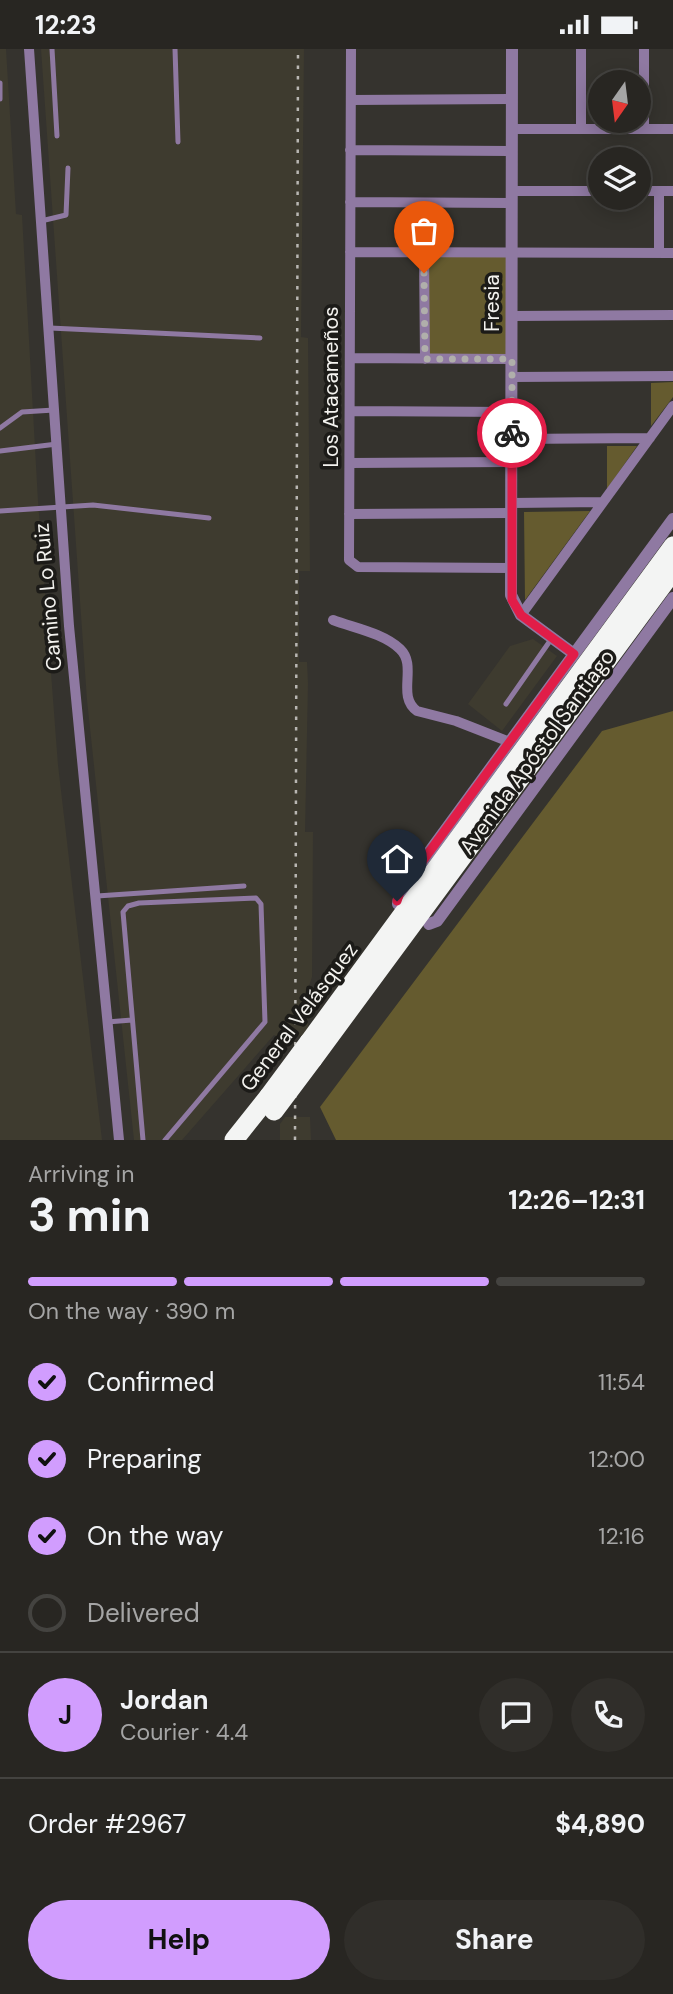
<!DOCTYPE html>
<html lang="en">
<head>
<meta charset="utf-8">
<style>
  body { margin:0; font-family:"DM Sans",sans-serif; background:#302e2a; color:#f1f3f6; height:100vh; display:flex; flex-direction:column; font-size:26px; white-space:nowrap }
  * { box-sizing:border-box; margin:0 }
  p { font-size:23px; color:#a5a5a5 }
  .icon { flex:none; width:38px; height:38px; fill:none; stroke:currentColor; stroke-width:2; stroke-linecap:round; stroke-linejoin:round }
  .map { position:relative; height:1091px; overflow:hidden }
  .panel { display:flex; flex-direction:column; background:#282622; flex:1 }
  .panel>* { flex:none }
  .needle { width:46px; rotate:194deg }
  .buttons { position:absolute; left:588px; top:21px; display:grid; gap:14px }
  .buttons a { display:grid; place-items:center; width:63px; height:63px; border-radius:50%; background:#282622; box-shadow:0 4px 18px #0003,0 0 0 2px #444340; font-size:35px }
  .pin { position:absolute; display:grid; place-items:center; width:60px; height:60px; color:#fff; margin:-72px -30px; border-radius:50% 50% 50% 0; rotate:-45deg; box-shadow:0 0 7px #0007 }
  .pin .icon { rotate:45deg }
  .courier { position:absolute; display:grid; place-items:center; width:70px; height:70px; margin:-35px; border:5px solid #e11d48; border-radius:50%; background:#fff; color:#222; box-shadow:0 2px 9px #0007 }
  .overview em { font-style:normal; font-weight:700 }
  .overview div { display:flex; flex-direction:column-reverse }
  .overview { display:flex; align-items:center; justify-content:space-between; height:119px; padding:0 28px }
  h1 { font-size:46px; font-weight:700; line-height:52px }
  .bar { display:grid; grid-template-columns:repeat(4,1fr); gap:10px 7px; align-content:center; height:84px; padding:0 28px }
  .bar i { height:9px; border-radius:5px; background:#444340 }
  .bar .on { background:#d19dfe }
  .bar p { grid-column:span 4 }
  .line { display:flex; align-items:center; gap:18px; padding:0 28px; border-top:2px solid #444340 }
  .line div { flex:1 }
  .round { display:grid; place-items:center; flex:none; width:74px; height:74px; border-radius:37px; background:#302e2a }
  ol { padding:0 28px; list-style:none }
  li { display:flex; align-items:center; gap:21px; height:77px }
  li p { margin-inline-start:auto }
  li .icon { padding:7px; border-radius:50%; background:#d19dfe; color:#111; stroke-width:4 }
  li:last-child { color:#a5a5a5 }
  li i { width:38px; height:38px; border:4px solid #444340; border-radius:50% }
  .button { display:flex; gap:14px; margin-top:auto; padding:14px 28px }
  .button a { flex:1; height:80px; border-radius:42px; background:#d19dfe; color:#111; font-size:28px; font-weight:700; line-height:80px; text-align:center }
  .button a+a { background:#302e2a; color:#f1f3f6 }
  .status { display:flex; justify-content:space-between; align-items:center; height:49px; padding:0 35px; background:#282622; direction:ltr }
  .status svg { height:19px; fill:currentColor }
  .map>svg:first-child { display:block }
  .built { fill:#3e3b2f }
  .green { fill:#655b2f }
  .lines { fill:none; stroke-linecap:round; stroke-linejoin:round }
  .service { stroke:#8f79a2; stroke-width:5 }
  .minor { stroke:#8f79a2; stroke-width:10 }
  .tertiary { stroke:#8f79a2; stroke-width:12 }
  .motorway { stroke:#f3f4f3; stroke-width:19 }
  .rail { stroke:#b9b7b3; stroke-width:2.5; stroke-dasharray:3.5 7; stroke-linecap:butt }
  .motorway-bridge { stroke:#f3f4f3; stroke-width:19 }
  .done { stroke:#b0afab; stroke-width:7; stroke-dasharray:0 12.6 }
  .route { stroke:#e11d48; stroke-width:9 }
  .labels { text-anchor:middle; dominant-baseline:central; stroke-width:7; stroke-linejoin:round; paint-order:stroke }
  .street-label { font-size:21px; fill:#f3f2ee; stroke:#1c1b18 }
</style>
</head>
<body>
<div class="status"><b>12:23</b><svg viewBox="0 0 49 12"><path d="M0 12V9h3v3zM5 12V6h3v6zM10 12V3h3v9zM15 12V0h3v12zM26 1h20v11H26zM47 4h2v5h-2z"/></svg></div>
<div class="map">
<svg width="673" height="1091" viewBox="0 0 673 1091">
  <rect width="100%" height="100%" fill="#35332e"/>
  <path class="built" d="M0,0H6L16,165L22,166L38,452L58,716L102,1091H0Z
    M41,0H304L301,288L308,289L310,522H299V613H307L308,634L305,783H313L312,928L308,940V986L279,988L274,986L182,1091H134L87,651Z
    M533,590L557,607L502,682L468,655L510,597Z
    M285,1068H310L311,1091H280V1075Z"/>
  <path class="green" d="M426,206L509,207L508,308L428,307Z
    M673,333V348L651,377V334Z
    M607,397H637L607,440Z
    M590,462L525,551L524,463Z
    M673,662V1091H336L320,1058L602,682Z"/>
  <g class="lines">
    <path class="service" d="M52,0L57,87
      M175,0L178,93
      M0,34V50
      M41,172L66,166L68,119
      M50,279L260,289
      M0,379L22,363L54,361
      M0,402L57,395
      M0,462L93,456L209,469
      M506,655L552,589
      M97,847L244,837
      M107,973L132,971
      M143,1091L123,863L128,857L139,854L256,849L261,855L265,973L165,1091"/>
    <path class="minor" d="M29,0L69,577L119,1091
      M351,0L349,511L358,518L511,519
      M581,0V80
      M351,51L512,50
      M512,80H673
      M644,80V0
      M350,101L512,102
      M512,142H600
      M639,142H673
      M659,142V204
      M350,153L512,154
      M350,203L673,204
      M424,204L425,310
      M512,267L673,266
      M350,309L512,310
      M512,328L673,327
      M350,362L512,363
      M512,390L650,389
      M350,414L512,413
      M511,454L603,453
      M349,465L511,464
      M521,566L673,357
      M333,571C354,579 383,584 400,600C418,617 396,647 417,662L456,672L510,693"/>
    <path class="tertiary" d="M512,0L511,546L521,566L574,605
      M398,855L400,843L673,470
      M429,875L437,872L673,549"/>
    <path class="motorway" d="M309,993L673,497
      M313,1010L673,522
      M234,1091L269,1047"/>
    <path class="rail" d="M295,1091L298,0"/>
    <path class="motorway-bridge" d="M269,1047L309,993
      M274,1062L313,1010"/>
  </g>
  <g class="lines">
    <path class="done" d="M424,224L425,310H512V384"/>
    <path class="route" d="M397,852L400,843L574,605L521,566L512,551V384"/>
  </g>
  <g class="labels">
    <g class="street-label">
      <text transform="translate(492 254) rotate(-90)">Fresia</text>
      <text transform="translate(331 338) rotate(-90)">Los Atacameños</text>
      <text transform="translate(48 548) rotate(-95)">Camino Lo Ruiz</text>
      <text transform="translate(537 703) rotate(-54)">Avenida Apóstol Santiago</text>
      <text transform="translate(299 968) rotate(-53)">General Velásquez</text>
    </g>
  </g>
</svg>
<div class="buttons">
<a><svg class="needle" viewBox="-14 -14 28 28"><path d="M0-13l5 13h-10z" fill="#e53935"/><path d="M0 13l5-13h-10z" fill="#a5a5a5"/></svg></a>
<a><svg class="icon" aria-label="layers" viewBox="0 0 24 24"><path d="M12 4l9 5-9 5-9-5zM3 14l9 5 9-5"/></svg></a>
</div>
<div class="pin" style="left:424px;top:224px;background:#ea580c"><svg class="icon" aria-label="bag" viewBox="0 0 24 24"><path d="M5 8h14l-1 12H6zM9 8a3 3 0 0 1 6 0"/></svg></div>
<div class="pin" style="left:397px;top:852px;background:#1f2937"><svg class="icon" aria-label="home" viewBox="0 0 24 24"><path d="M3 11l9-7 9 7M6 9v11h12V9"/></svg></div>
<div class="courier" style="left:512px;top:384px"><svg class="icon" aria-label="bike" viewBox="0 0 24 24"><circle cx="6" cy="16" r="4"/><circle cx="18" cy="16" r="4"/><path d="M6 16l4-8h5l3 8M10 8l3 8H6M13 5h3"/></svg></div>
</div>
<section class="panel">
<div class="overview"><div><h1>3 min</h1><p>Arriving in</p></div><em>12:26–12:31</em></div>
<div class="bar"><i class="on"></i><i class="on"></i><i class="on"></i><i></i><p>On the way · 390 m</p></div>
<ol>
<li><svg class="icon" aria-label="check" viewBox="0 0 24 24"><path d="M5 12l5 5 9-10"/></svg>Confirmed<p>11:54</p></li>
<li><svg class="icon" aria-label="check" viewBox="0 0 24 24"><path d="M5 12l5 5 9-10"/></svg>Preparing<p>12:00</p></li>
<li><svg class="icon" aria-label="check" viewBox="0 0 24 24"><path d="M5 12l5 5 9-10"/></svg>On the way<p>12:16</p></li>
<li><i></i>Delivered</li>
</ol>
<div class="line" style="height:126px"><b class="round" style="background:#d19dfe;color:#111">J</b><div><b>Jordan</b><p>Courier · 4.4</p></div><a class="round"><svg class="icon" aria-label="chat" viewBox="0 0 24 24"><path d="M4 5h16v11H9l-5 4z"/></svg></a><a class="round"><svg class="icon" aria-label="phone" viewBox="0 0 24 24"><path d="M5 4h4l2 5-3 2q2 4 5 5l2-3 5 2v4C11 20 4 13 5 4z"/></svg></a></div>
<div class="line" style="height:91px"><div>Order #2967</div><b>$4,890</b></div>
<div class="button"><a>Help</a><a>Share</a></div>
</section>
</body>
</html>
